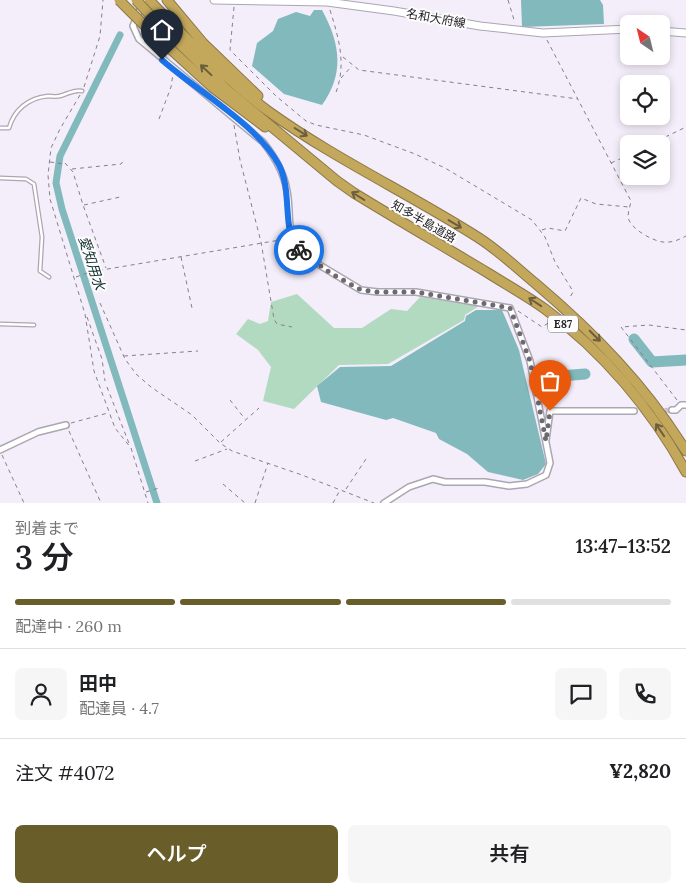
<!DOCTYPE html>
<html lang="ja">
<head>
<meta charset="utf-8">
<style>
  body { margin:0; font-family:Lora,"Noto Sans JP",serif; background:#f6f6f6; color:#202124; height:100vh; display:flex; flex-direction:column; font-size:19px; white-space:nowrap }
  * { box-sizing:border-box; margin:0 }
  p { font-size:16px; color:#757577 }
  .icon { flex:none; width:28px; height:28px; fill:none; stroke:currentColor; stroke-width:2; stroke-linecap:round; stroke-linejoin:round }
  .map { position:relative; height:503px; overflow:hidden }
  .details { display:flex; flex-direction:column; background:#fff; flex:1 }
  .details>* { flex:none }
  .needle { width:32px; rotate:325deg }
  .tools { position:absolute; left:620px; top:15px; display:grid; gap:10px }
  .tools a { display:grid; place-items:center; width:50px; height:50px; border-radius:8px; background:#fff; box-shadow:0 2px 8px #0003; font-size:25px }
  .pin { position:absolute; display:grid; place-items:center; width:42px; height:42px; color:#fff; margin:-51px -21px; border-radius:50% 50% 50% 0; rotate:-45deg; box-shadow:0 0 5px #0007 }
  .pin .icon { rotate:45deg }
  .courier { position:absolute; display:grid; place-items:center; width:50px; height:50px; margin:-25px; border:4px solid #1a73e8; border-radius:50%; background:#fff; color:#222; box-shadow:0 1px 6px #0007 }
  .head em { font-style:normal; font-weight:600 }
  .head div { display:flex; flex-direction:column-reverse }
  .head { display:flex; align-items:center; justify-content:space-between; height:85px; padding:0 15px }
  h1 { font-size:32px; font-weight:600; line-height:38px }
  .bar { display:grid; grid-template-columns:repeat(4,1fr); gap:8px 5px; align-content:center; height:60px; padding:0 15px }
  .bar i { height:6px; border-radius:4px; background:#e0e0e0 }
  .bar .on { background:#695e2a }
  .bar p { grid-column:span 4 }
  .line { display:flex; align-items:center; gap:12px; padding:0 15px; border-top:1px solid #e0e0e0 }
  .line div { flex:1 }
  .round { display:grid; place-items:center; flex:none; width:52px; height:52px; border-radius:8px; background:#f6f6f6 }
  .button { display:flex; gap:10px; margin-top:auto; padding:10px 15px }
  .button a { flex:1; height:58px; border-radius:8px; background:#695e2a; color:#fff; font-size:20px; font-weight:600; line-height:58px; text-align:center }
  .button a+a { background:#f6f6f6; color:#202124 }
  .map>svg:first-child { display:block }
  .green { fill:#b2dac0 }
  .water { fill:#82b9bd }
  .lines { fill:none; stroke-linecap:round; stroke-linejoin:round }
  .canal { stroke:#82b9bd; stroke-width:7 }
  .river { stroke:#82b9bd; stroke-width:11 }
  .minor-tunnel { stroke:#cbc4d0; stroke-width:5; stroke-dasharray:5 2.5; stroke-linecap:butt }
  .service-casing { stroke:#aca6b2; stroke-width:5 }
  .minor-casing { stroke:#aca6b2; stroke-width:8 }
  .secondary-casing { stroke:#aca6b2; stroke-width:9 }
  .motorway-casing { stroke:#8c7849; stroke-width:11 }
  .path { stroke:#858089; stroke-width:1; stroke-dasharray:4 4; stroke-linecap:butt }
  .service { stroke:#fff; stroke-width:2.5 }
  .minor { stroke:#fff; stroke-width:5 }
  .secondary { stroke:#fff; stroke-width:7 }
  .motorway { stroke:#c3a75b; stroke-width:9 }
  .motorway-bridge-casing { stroke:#8c7849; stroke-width:11; stroke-linecap:butt }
  .motorway-bridge { stroke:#c3a75b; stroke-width:9 }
  .oneway { stroke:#6c5e3e }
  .done { stroke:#6d6971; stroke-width:5; stroke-dasharray:0 9 }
  .route { stroke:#1a73e8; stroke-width:6 }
  .labels { text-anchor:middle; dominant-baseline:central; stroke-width:4; stroke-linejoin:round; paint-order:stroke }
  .shield { fill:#fdfdfd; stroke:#666467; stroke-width:1 }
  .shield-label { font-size:11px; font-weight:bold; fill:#252227 }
  .street-label { font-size:12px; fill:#252227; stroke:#fdfdfd }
  .water-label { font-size:14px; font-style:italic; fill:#112e30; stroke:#fdfdfd }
</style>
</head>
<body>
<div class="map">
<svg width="686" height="503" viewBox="0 0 686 503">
  <rect width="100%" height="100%" fill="#f4edfa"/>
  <path class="green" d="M297,294L334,328H362L391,309L407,311L420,297L479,306L465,315L464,320L388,364L339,365L294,409L263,401L271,367L258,350L236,334L248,319L260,324L268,321L271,302Z"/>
  <path class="water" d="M521,0H600L603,5L604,24L522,27Z
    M314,10H322C340,43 345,73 322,105L284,94L252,66L257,43L273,31L278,19L296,12L310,16Z
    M476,310H502L519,350L546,464L538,474L523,480L488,472L467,454L439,439L436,433L393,418L386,420L321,402L317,386L340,367L391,366L465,321L466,316Z"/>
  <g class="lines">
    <path class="canal" d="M120,35L60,156L56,183L62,209L157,503"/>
    <path class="river" d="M634,339L652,362L686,360
      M548,377L585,374"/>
    <path class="minor-tunnel" d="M657,411L672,410"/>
    <g class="service-casing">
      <path id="service" d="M0,128H9C14,110 28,98 48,96C52,96 56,97 60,96C68,94 74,89 82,91
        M0,178L26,179L34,184L42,237L40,271L49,277
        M0,324L34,325"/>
    </g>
    <g class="minor-casing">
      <path id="minor" d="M144,0L133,26L139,39L263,142C275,157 284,172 287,191C292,217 284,232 303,255L361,290L378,292H416L510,308L530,361L550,463L546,475L527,484L509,486L485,482H445L433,479L409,487L384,503
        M672,410H676L681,405H686
        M546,440L550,411H634
        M0,450L38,432L66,425"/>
    </g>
    <g class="secondary-casing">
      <path id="secondary" d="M214,0L327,2L394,11L480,26L543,33L629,29
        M661,31L686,33"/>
    </g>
    <g class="motorway-casing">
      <path id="motorway" d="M149,0C187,39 225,79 268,111C335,159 410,194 479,238C499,251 517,268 535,283C594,333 645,385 686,451
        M167,0L203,43L258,96
        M151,16L226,89L337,181L354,193C398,220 443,246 488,273C507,285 527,296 545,309C603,351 652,410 686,472
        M143,24L212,87L265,127"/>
    </g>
    <path class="path" d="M508,0L515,23
      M234,7L230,50L276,96L306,121L316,125L364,135L415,154L445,168L532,220L545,237L555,262L571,288L573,292L569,299
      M330,10C339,39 347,65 335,95
      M547,40L631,201C630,207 628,212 628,217C630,229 653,241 663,242C671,243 679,240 686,236
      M343,57L359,70L578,99
      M341,78L352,66
      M84,87L100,36L103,0
      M80,95L60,129L51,148L48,175L50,199L85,314L94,371L115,428L131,448L148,503
      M159,119L171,87L173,74
      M234,125L240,160L261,242L274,319L277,324L292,327
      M651,144L686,127
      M50,162L65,164
      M65,163L73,172L83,205L106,268
      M611,163L629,155
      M72,169L121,164L125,159
      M84,205L120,197
      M542,230L548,228L565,231L581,198L596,204L629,207
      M181,257L192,308
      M76,277L90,272L286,239
      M100,303L125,359L136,374L151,387L192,415L220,443L232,451L302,475L374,503
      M518,311L542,327L550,322
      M87,317L102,359L105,381
      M124,356L198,351
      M107,387L130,446
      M230,400L245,419
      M677,400L621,327L649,325L686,330
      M71,423L108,413
      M69,431L101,503
      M221,442L259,408
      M2,455L24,503
      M195,461L227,449
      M223,484L245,503
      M346,489L366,459
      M146,492L159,488
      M255,503L268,463
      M333,503L340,490"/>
    <use href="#service" class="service"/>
    <use href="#minor" class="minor"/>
    <use href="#secondary" class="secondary"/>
    <use href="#motorway" class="motorway"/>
    <g class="motorway-bridge-casing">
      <path id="motorway-bridge" d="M119,0L143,24
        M136,0L151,16"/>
    </g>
    <use href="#motorway-bridge" class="motorway-bridge"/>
  </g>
  <defs><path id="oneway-shaft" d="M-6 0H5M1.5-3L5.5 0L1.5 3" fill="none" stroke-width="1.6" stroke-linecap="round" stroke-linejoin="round" transform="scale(1.25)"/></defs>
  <g class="oneway">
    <use href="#oneway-shaft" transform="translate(206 70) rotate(-137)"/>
    <use href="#oneway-shaft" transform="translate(301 132) rotate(32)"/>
    <use href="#oneway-shaft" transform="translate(358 196) rotate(-148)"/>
    <use href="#oneway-shaft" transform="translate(455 224) rotate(31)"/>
    <use href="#oneway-shaft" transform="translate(535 302) rotate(-146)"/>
    <use href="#oneway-shaft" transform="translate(595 336) rotate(45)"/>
    <use href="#oneway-shaft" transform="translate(660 430) rotate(-124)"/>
  </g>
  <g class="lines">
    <path class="done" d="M299,250L332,274L361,290L378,292H416L510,308L530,361L546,441L550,411"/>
    <path class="route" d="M162,60C197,91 258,125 279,165C293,192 281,230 299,250"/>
  </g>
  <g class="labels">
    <rect class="shield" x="548" y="315.5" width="30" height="17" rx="4"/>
    <g class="shield-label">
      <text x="563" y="324">E87</text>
    </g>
    <g class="street-label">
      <text transform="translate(436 18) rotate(10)">名和大府線</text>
      <text transform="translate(424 221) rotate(30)">知多半島道路</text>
    </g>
    <g class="water-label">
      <text transform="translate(92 263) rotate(72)">愛知用水</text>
    </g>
  </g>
</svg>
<div class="tools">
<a><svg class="needle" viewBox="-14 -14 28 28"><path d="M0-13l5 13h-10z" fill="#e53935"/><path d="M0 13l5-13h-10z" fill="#757577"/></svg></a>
<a><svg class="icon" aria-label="locate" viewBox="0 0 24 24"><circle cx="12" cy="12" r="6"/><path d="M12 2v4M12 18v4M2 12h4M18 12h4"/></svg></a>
<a><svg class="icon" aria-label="layers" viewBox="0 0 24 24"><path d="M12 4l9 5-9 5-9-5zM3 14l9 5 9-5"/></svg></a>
</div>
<div class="pin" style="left:550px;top:411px;background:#ea580c"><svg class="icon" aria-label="bag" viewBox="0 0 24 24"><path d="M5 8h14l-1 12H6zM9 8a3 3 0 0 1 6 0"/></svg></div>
<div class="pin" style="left:162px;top:60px;background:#1f2937"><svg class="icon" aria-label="home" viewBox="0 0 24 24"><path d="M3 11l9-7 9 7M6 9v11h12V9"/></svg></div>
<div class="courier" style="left:299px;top:250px"><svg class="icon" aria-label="bike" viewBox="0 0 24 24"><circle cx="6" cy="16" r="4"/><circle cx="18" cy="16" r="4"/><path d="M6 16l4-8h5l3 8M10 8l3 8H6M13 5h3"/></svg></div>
</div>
<section class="details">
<div class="head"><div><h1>3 分</h1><p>到着まで</p></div><em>13:47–13:52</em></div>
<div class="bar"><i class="on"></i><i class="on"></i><i class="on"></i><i></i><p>配達中 · 260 m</p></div>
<div class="line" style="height:90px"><a class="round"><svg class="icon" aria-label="person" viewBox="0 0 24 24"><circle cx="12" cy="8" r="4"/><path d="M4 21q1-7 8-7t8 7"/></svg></a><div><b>田中</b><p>配達員 · 4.7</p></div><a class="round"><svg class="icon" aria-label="chat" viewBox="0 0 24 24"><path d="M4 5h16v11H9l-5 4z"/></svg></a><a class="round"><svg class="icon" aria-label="phone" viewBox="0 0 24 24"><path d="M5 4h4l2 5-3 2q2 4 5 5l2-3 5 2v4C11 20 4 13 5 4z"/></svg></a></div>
<div class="line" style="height:65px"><div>注文 #4072</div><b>¥2,820</b></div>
<div class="button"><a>ヘルプ</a><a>共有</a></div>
</section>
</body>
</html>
